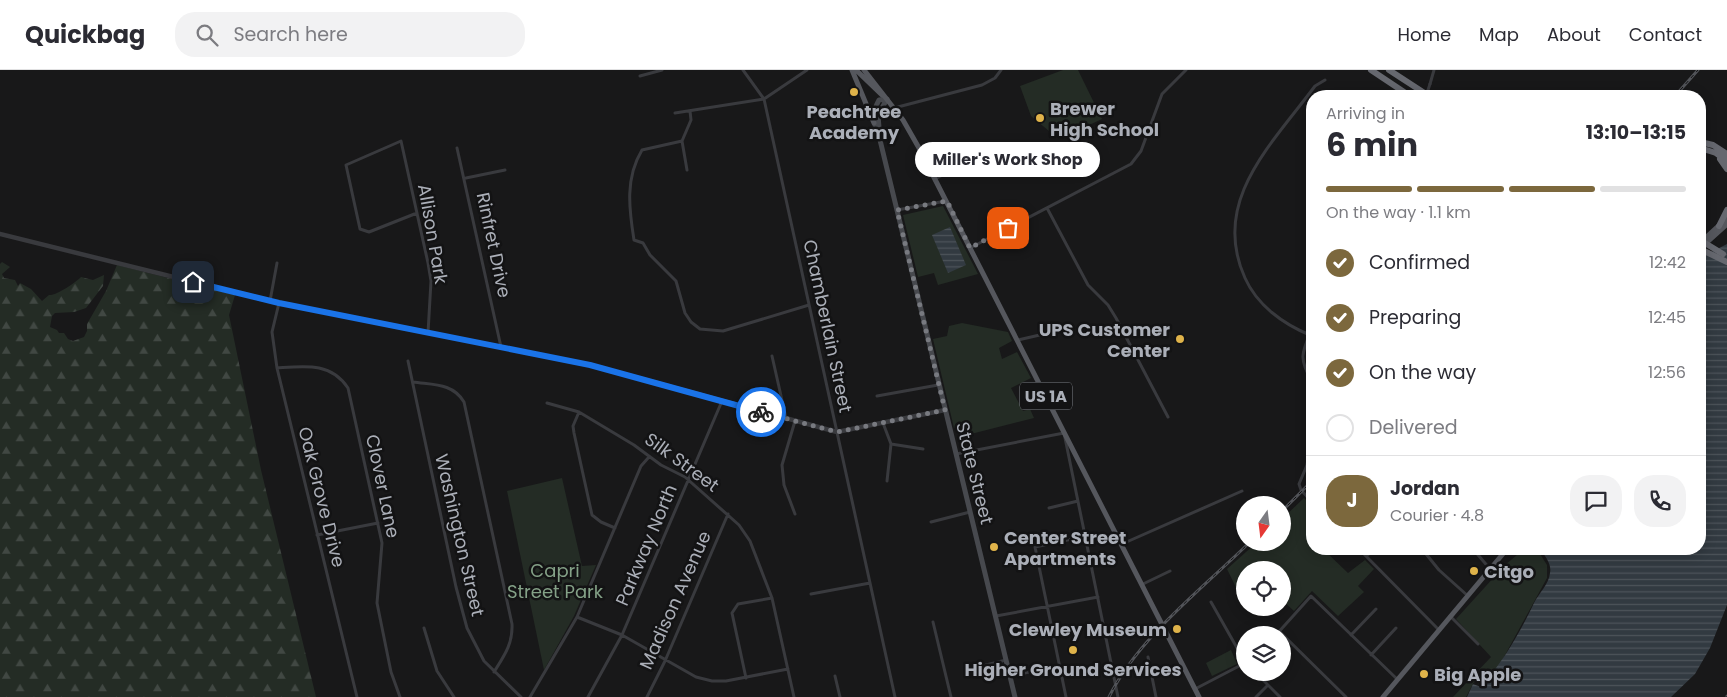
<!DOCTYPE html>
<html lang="en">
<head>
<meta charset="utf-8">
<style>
  body { margin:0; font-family:Poppins,sans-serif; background:#f2f2f3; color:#2b2b33; height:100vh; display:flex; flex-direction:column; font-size:19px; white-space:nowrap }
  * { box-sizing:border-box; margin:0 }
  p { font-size:16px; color:#7c7c81 }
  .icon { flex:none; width:28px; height:28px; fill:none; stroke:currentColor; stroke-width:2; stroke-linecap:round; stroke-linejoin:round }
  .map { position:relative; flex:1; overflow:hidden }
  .drawer { position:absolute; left:1306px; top:20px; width:400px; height:465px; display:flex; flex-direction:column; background:#fff; border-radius:20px; box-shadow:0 2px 12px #0003 }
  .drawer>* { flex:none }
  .needle { width:32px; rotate:194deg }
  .controls { position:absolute; left:1236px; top:426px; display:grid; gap:10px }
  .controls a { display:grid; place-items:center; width:55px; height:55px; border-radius:50%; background:#fff; box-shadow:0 2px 12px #0003; font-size:25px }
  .pin { position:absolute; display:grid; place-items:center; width:42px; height:42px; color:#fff; margin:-21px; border-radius:10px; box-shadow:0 2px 8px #0006 }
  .courier { position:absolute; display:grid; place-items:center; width:50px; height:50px; margin:-25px; border:4px solid #1a73e8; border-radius:50%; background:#fff; color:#222; box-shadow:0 1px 6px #0007 }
  .bubble { position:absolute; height:35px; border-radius:18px; background:#fff; box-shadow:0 2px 12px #0003; font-size:16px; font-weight:700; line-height:35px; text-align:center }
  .headline em { font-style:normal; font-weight:700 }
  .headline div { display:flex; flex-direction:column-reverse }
  .headline { display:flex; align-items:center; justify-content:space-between; height:85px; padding:0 20px }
  h1 { font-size:32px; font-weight:700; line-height:38px }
  .bar { display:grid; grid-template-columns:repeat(4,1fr); gap:8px 5px; align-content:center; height:60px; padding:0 20px }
  .bar i { height:6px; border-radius:4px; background:#e1e1e2 }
  .bar .current { background:#7c683d }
  .bar p { grid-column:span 4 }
  .line { display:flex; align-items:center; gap:12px; padding:0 20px; border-top:1px solid #e1e1e2 }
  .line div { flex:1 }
  .round { display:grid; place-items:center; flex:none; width:52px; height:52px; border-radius:20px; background:#f2f2f3 }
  ol { padding:0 20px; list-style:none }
  li { display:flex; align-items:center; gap:15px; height:55px }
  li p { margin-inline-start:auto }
  li .icon { padding:5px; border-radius:50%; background:#7c683d; color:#fff; stroke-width:4 }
  li:last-child { color:#7c7c81 }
  li i { width:28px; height:28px; border:2px solid #e1e1e2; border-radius:50% }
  header { display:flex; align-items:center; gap:30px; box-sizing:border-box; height:70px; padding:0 25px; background:#fff; border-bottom:1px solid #e1e1e2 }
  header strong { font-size:24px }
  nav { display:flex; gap:28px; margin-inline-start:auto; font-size:18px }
  .search { width:350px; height:45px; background:#f2f2f3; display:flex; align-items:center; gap:12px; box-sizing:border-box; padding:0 18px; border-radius:20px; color:#7c7c81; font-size:19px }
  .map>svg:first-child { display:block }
  .forest { fill:url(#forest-firs) }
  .park { fill:#242c25 }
  .water { fill:url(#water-rules) }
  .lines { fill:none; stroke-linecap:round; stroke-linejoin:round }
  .minor { stroke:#393a3e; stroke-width:3 }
  .tertiary { stroke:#393a3e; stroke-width:4.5 }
  .secondary { stroke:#47494e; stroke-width:5 }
  .primary { stroke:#55575d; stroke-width:5 }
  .motorway { stroke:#66686f; stroke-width:6 }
  .rail-casing { stroke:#525459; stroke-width:3 }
  .rail { stroke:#131314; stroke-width:1; stroke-dasharray:4; stroke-linecap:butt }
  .minor-bridge { stroke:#393a3e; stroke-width:3 }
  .motorway-bridge { stroke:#66686f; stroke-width:6 }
  .done { stroke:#787a80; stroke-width:5; stroke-dasharray:0 9 }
  .route { stroke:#1a73e8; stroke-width:6 }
  .poi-dot { fill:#dfb34a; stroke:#131314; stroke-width:2 }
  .labels { text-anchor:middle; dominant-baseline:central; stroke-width:5; stroke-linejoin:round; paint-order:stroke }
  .shield { fill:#131314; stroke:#7d8087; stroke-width:1 }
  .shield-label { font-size:16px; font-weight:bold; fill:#abafb8 }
  .poi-label { font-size:18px; font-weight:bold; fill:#abafb8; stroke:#131314; text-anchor:start }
  .street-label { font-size:18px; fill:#abafb8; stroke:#131314 }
  .park-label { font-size:18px; fill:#84a187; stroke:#131314 }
</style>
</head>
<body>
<header>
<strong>Quickbag</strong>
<div class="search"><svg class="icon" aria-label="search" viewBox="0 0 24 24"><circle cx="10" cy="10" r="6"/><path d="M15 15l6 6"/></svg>Search here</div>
<nav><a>Home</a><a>Map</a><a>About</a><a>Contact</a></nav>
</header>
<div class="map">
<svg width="1727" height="627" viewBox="0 0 1727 627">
  <defs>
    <pattern id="forest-firs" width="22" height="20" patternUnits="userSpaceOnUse" patternTransform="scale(1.25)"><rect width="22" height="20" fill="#242c25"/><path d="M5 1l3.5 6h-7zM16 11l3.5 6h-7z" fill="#414843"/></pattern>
    <pattern id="water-rules" width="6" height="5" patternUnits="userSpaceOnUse" patternTransform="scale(1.25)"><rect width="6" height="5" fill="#323a41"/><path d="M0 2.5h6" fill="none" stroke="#4d545a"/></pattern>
  </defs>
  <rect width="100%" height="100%" fill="#181819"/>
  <path class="forest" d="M2,192L10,197L2,204L4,208L15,210L18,216L20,213L31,219L42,231L49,225C56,226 75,213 81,207L93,210L104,205L103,216L86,238L74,242L55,243L52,246L50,257L57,260L59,263H64L68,269L73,271L84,267L87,261V254L106,221L117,195L235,225L229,245L261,400L316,627H0V194Z"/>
  <path class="park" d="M1063,0H1078L1102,49L1072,63L1049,61L1031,46L1020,16Z
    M943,136L978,204L938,215L934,203L918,207L903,145Z
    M962,253L1008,262L1012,271L999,278L1002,289L1017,282L1031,308L1011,318L1023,341L1030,339L1034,348L967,365L965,355L954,358L933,269L947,266L949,256Z
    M562,408L582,496L596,495L574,546L544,600L507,421Z
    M1304,428L1312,436V459L1308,464L1312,469V479H1323L1348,503L1365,490L1374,499L1358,516L1364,522L1338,546L1312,521L1294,541L1283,531L1282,500H1245V536L1227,499L1256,473L1282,472L1283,448Z
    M1524,479H1537L1547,495V508L1499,596L1480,614L1474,612L1466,627H1453L1491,587L1456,549L1505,495Z
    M1231,580L1237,594L1212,606L1206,593Z"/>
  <path class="water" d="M950,157L966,195L948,203L932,165Z
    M1727,174V535L1710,578L1695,604L1671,627H1467L1473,614L1481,617C1502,593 1520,563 1534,533C1539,523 1549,514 1550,503C1552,494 1545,486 1540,479H1700V188Z"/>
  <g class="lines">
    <path class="minor" d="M743,0L764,29L895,627
      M640,6L662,0
      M1430,14L1434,0
      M894,38L982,15L995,8L1001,0
      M675,43L764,29L807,0
      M682,71L642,80C625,108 629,139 634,170L643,173L650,185L676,211L685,243L691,252L700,259L723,261L809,235
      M682,71L691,50L690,41
      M682,71L687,100
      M457,78L501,277
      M466,108L505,100
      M935,109L994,78
      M1047,138L1088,215L1108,235L1116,248L1168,347
      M897,140L946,131
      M417,143L369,162L360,159L346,95L401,71L428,193L431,211L428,263
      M970,178L1131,94L1141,81L1162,24L1186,0
      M270,231L277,193
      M279,233L272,262L277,298L357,627
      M1312,259C1302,282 1298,288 1312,311
      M1310,265C1283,254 1257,235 1245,208C1210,131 1272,74 1315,16L1325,10
      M1018,270L1070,258
      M772,286L786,348
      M408,291L456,517L467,558L484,591L521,627
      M277,298C305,296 331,292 348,318L382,473L377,533L391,602L400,627
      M413,312C433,315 453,313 464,332L512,554C513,574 504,586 494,602
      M877,326L938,315
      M547,333L579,342L634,375L661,395L685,407L739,455L750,471L772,528L794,627
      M579,342L573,356L574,363L592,445L601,452L615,458
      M883,353L891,374L887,411
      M1312,363L1307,395L1299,414L1301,420L1312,432
      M891,374L923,379
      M956,384L1064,363L1118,627
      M1049,438L1078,431
      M795,444L784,415L782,395L795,351
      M931,452L970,442
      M317,465L378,453
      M1122,474L1242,421
      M1359,479L1439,560
      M1422,479L1439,500L1468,526
      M1473,479L1490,499
      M1366,486L1375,479
      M1143,514L1170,501
      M811,524L870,513
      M1211,532L1245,592
      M996,546L1098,527
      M1450,546L1478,574
      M577,547L622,565L696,607L712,611H726L788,599
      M933,552L951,627
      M424,558L437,601L454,627
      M1280,562L1346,627
      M1276,565L1311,526L1397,609
      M1351,565L1376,539
      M1371,585L1396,558
      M1148,587L1156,627
      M986,595L1006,590
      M1255,602L1280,627
      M835,606L840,627
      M1009,606L1059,596
      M746,608L732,543L738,534L772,528
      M1195,619L1245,593
      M530,627L577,547L641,396L649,387
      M588,627L622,565L722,331
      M647,627L665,591L728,444
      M1066,627L1035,477L1086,466
      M1256,627L1268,615"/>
    <path class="tertiary" d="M0,164L279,233L590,295L837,362L945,340"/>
    <path class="secondary" d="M887,29L878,45L880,70L1015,627
      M879,67C873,54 872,42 879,30L887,29"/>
    <path class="primary" d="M852,0L874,53
      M856,0L882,25
      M864,0L903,50L919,78L1199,627
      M1700,173L1727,148
      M1704,175L1727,154
      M1383,627L1507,479"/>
    <path class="motorway" d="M1371,0L1410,26
      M1389,0L1429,26
      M1700,72L1713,75L1727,84
      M1700,78L1716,83L1727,91
      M1720,89L1727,99
      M1719,156L1727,140
      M1700,179L1727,192"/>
    <g class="rail-casing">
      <path id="rail" d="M1675,26L1698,0
        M1282,441L1312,411
        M1109,627C1138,568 1203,518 1250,472
        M1727,627V626"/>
    </g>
    <use href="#rail" class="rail"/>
    <path class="minor-bridge" d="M1426,26L1430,14"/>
    <path class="motorway-bridge" d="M1700,170L1723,184"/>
  </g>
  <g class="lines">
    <path class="done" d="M761,342L837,362L945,340L897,140L947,131L970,178L1008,158"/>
    <path class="route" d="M193,212L279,233L590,295L761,342"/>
  </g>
  <g class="poi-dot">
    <circle cx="854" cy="22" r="5"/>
    <circle cx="1040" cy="48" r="5"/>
    <circle cx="1180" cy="269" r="5"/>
    <circle cx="994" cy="477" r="5"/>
    <circle cx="1474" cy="501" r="5"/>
    <circle cx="1177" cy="559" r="5"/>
    <circle cx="1073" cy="580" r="5"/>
    <circle cx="1424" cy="604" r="5"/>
  </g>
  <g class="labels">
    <rect class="shield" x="1020" y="312.5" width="52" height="27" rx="4"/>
    <g class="shield-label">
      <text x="1046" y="326">US 1A</text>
    </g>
    <g class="poi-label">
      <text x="1050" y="38">Brewer<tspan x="1050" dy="21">High School</tspan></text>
      <text x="854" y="41" text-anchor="middle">Peachtree<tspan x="854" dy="21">Academy</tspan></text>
      <text x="1170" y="259" text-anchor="end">UPS Customer<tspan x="1170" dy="21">Center</tspan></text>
      <text x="1004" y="467">Center Street<tspan x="1004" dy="21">Apartments</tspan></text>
      <text x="1484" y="501">Citgo</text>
      <text x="1167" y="559" text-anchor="end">Clewley Museum</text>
      <text x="1073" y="599" text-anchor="middle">Higher Ground Services</text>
      <text x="1434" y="604">Big Apple</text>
    </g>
    <g class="street-label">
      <text transform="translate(433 164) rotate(80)">Allison Park</text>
      <text transform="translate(494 175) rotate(78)">Rinfret Drive</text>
      <text transform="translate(828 256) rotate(78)">Chamberlain Street</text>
      <text transform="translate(682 392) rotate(36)">Silk Street</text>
      <text transform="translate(975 403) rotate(76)">State Street</text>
      <text transform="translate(383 416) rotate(78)">Clover Lane</text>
      <text transform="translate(322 427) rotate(76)">Oak Grove Drive</text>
      <text transform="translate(460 465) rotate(77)">Washington Street</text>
      <text transform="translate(646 475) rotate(-67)">Parkway North</text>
      <text transform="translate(675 530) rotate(-66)">Madison Avenue</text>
    </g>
    <g class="park-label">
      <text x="555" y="500">Capri<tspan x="555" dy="21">Street Park</tspan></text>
    </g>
  </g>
</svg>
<div class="controls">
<a><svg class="needle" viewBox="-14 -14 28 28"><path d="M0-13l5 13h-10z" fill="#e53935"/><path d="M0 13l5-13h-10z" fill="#7c7c81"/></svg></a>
<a><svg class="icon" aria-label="locate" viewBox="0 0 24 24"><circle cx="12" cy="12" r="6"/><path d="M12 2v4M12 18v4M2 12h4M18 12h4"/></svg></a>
<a><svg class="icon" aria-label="layers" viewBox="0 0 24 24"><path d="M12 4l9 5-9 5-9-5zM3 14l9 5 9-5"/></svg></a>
</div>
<div class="pin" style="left:1008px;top:158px;background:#ea580c"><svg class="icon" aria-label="bag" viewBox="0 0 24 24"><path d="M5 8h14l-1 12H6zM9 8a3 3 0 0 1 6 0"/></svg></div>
<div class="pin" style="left:193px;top:212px;background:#1f2937"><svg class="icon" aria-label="home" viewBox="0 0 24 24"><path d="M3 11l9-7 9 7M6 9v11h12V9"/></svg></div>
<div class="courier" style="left:761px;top:342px"><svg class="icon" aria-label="bike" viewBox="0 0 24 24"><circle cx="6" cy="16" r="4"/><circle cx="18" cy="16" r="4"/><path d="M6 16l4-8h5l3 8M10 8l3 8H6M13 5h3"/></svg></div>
<div class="bubble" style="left:915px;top:72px;width:185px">Miller's Work Shop</div>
<section class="drawer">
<div class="headline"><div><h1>6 min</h1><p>Arriving in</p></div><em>13:10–13:15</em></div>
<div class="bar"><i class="current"></i><i class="current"></i><i class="current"></i><i></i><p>On the way · 1.1 km</p></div>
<ol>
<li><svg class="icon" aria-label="check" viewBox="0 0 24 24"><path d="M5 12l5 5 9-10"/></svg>Confirmed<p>12:42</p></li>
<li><svg class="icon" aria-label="check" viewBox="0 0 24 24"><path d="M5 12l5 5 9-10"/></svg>Preparing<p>12:45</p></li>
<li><svg class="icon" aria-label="check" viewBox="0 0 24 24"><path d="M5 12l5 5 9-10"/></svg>On the way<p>12:56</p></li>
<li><i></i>Delivered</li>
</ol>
<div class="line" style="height:90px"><b class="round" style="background:#7c683d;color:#fff">J</b><div><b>Jordan</b><p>Courier · 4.8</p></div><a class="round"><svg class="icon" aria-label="chat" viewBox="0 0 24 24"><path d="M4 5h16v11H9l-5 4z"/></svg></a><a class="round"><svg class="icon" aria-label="phone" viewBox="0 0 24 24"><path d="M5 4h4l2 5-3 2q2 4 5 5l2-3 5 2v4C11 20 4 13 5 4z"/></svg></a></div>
</section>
</div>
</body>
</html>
